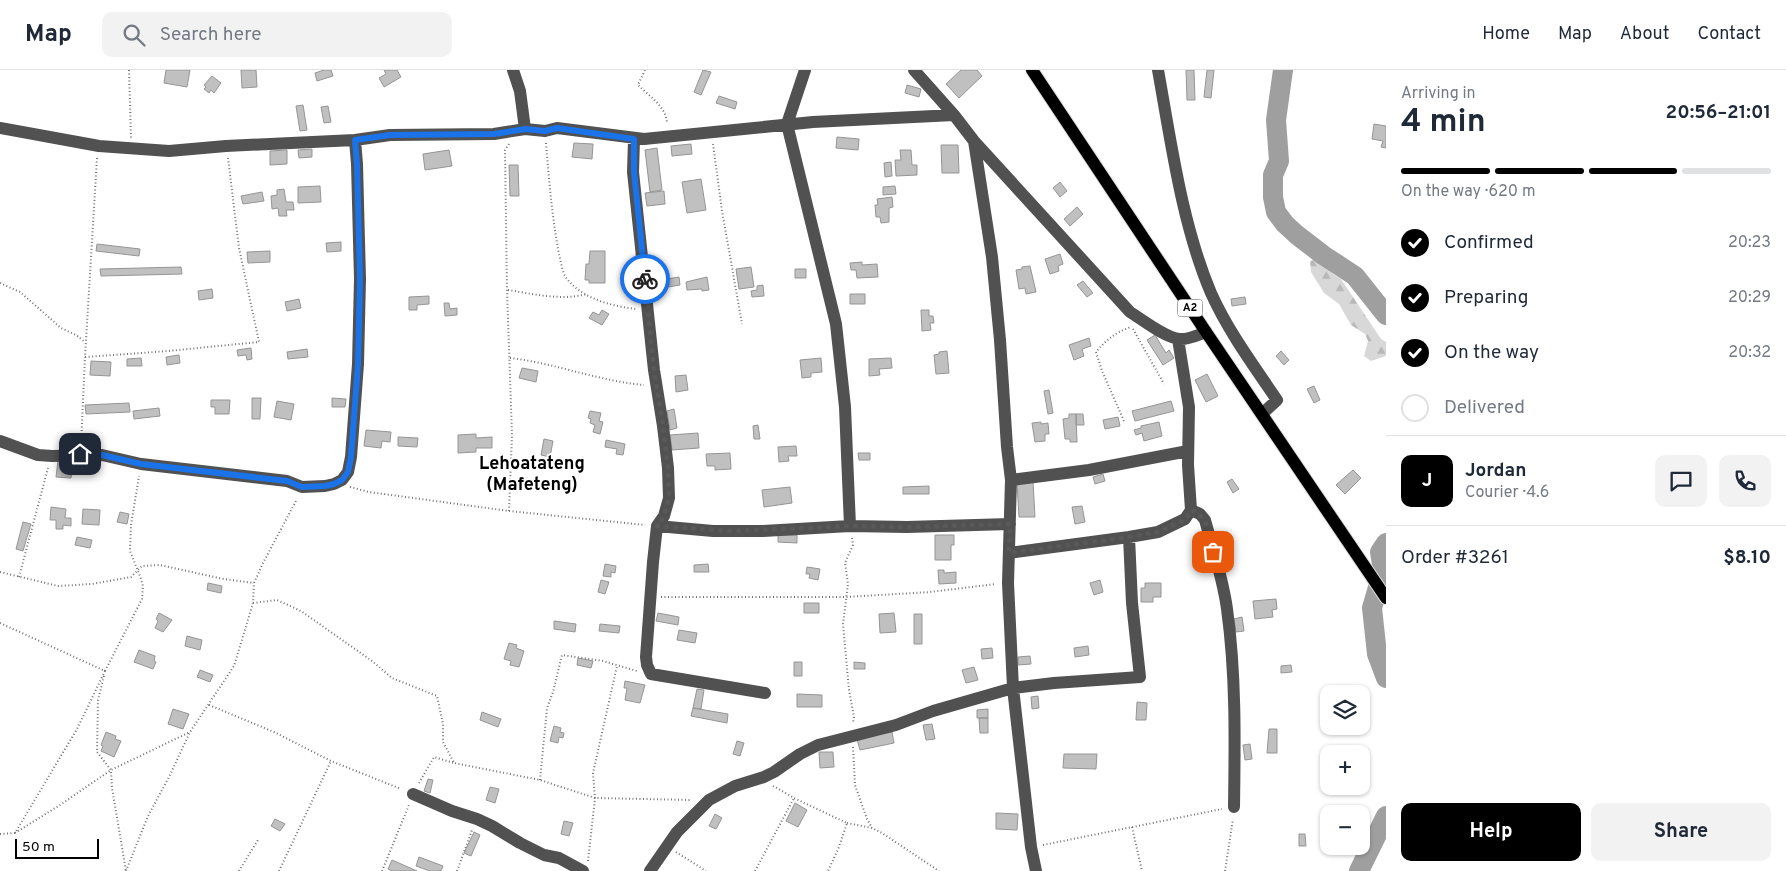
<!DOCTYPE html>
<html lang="en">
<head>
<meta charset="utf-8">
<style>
  body { margin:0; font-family:Overpass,sans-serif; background:#f2f2f3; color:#1f2937; height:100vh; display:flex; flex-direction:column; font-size:19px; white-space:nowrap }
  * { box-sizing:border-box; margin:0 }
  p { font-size:16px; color:#747a83 }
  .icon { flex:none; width:28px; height:28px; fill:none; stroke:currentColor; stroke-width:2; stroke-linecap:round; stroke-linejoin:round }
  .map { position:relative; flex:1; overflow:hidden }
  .sheet { display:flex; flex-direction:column; background:#fff; width:400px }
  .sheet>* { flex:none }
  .tools { position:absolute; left:1320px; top:615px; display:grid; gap:10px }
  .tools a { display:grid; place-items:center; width:50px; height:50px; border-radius:10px; background:#fff; box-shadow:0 1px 4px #0004; font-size:25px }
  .scale { position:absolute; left:15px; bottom:12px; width:84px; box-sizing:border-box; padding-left:5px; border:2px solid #000; border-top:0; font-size:14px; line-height:18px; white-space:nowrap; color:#000; -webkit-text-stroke:4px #fff; paint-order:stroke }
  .pin { position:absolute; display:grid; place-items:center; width:42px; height:42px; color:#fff; margin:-21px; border-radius:10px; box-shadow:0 2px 8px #0006 }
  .courier { position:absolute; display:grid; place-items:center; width:50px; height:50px; margin:-25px; border:4px solid #1a73e8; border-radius:50%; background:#fff; color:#222; box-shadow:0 1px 6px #0007 }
  .headline em { font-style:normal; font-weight:700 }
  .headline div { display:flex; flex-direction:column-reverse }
  .headline { display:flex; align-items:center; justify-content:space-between; height:85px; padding:0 15px }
  h1 { font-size:32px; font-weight:700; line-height:38px }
  .bar { display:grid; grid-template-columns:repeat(4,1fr); gap:8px 5px; align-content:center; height:60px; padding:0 15px }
  .bar i { height:6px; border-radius:4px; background:#e0e1e3 }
  .bar .selected { background:#000 }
  .bar p { grid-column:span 4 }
  .line { display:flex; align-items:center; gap:12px; padding:0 15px; border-top:1px solid #e0e1e3 }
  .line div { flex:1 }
  .round { display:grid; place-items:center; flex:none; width:52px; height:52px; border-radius:10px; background:#f2f2f3 }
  ol { padding:0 15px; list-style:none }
  li { display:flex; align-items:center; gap:15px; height:55px }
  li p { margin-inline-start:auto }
  li .icon { padding:5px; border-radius:50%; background:#000; color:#fff; stroke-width:4 }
  li:last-child { color:#747a83 }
  li i { width:28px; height:28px; border:2px solid #e0e1e3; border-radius:50% }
  .action { display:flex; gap:10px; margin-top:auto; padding:10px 15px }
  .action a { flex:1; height:58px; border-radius:10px; background:#000; color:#fff; font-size:20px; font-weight:700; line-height:58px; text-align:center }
  .action a+a { background:#f2f2f3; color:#1f2937 }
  header { display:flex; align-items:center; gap:30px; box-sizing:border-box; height:70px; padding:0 25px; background:#fff; border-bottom:1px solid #e0e1e3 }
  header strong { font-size:24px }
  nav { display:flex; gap:28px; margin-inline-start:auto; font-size:18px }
  .search { width:350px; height:45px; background:#f2f2f3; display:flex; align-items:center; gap:12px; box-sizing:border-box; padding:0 18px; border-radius:10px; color:#747a83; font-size:19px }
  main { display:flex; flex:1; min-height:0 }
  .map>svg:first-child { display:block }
  .forest { fill:url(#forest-firs) }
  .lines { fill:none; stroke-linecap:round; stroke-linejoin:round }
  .river { stroke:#9f9f9f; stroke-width:20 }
  .building { fill:#c0c0c0; stroke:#959595 }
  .major-casing { stroke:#dbdbdb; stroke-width:14 }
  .path { stroke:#737373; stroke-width:2; stroke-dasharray:1 2.5; stroke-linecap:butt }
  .minor { stroke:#515151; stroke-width:12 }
  .major { stroke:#000; stroke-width:12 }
  .done { stroke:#595959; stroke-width:5; stroke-dasharray:0 9 }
  .route { stroke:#1a73e8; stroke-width:6 }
  .labels { text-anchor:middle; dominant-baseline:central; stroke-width:4; stroke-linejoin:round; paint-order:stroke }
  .shield { fill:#fff; stroke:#4c4c4c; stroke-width:1 }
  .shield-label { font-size:11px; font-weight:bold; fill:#000 }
  .district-label { font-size:18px; font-weight:bold; fill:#000; stroke:#fff }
</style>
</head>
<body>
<header>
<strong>Map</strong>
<div class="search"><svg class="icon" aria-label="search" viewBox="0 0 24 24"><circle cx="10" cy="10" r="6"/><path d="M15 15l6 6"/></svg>Search here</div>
<nav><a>Home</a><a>Map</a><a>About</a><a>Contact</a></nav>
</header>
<main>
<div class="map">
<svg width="1386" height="801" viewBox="0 0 1386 801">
  <defs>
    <pattern id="forest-firs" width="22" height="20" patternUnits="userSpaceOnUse" patternTransform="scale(1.25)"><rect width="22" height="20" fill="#d8d8d8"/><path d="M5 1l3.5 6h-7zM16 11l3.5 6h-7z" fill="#b8b8b8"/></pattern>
  </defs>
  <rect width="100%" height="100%" fill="#fff"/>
  <path class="forest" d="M1317,189L1333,204L1341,209L1381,269L1386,272V286L1371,291L1364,286L1368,271L1365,264L1351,255L1339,234L1324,223L1311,202L1310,191Z"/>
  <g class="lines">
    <path class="river" d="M1283,0L1276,50L1279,91L1273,105V127L1276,142L1285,154L1297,165L1323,185L1355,206L1386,245
      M1386,473L1380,482L1383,500L1372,538L1377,584L1386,608
      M1359,801L1386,746"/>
  </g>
  <path class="building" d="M166,0H190L187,17L164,13Z
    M241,0H256L257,17L242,18Z
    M324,0H331L333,6L317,11L315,3Z
    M384,0H397L401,7L384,17L379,8L386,4Z
    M703,0L711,2L701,25L694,22Z
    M961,0H977L982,6L959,28L946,14Z
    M1186,0H1194L1195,30H1187Z
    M1207,0H1214L1211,28L1204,27Z
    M212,6L221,13L214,23L211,20L209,23L204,19L206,17L204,15Z
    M907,15L921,19L919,27L905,23Z
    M719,26L737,32L735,39L716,33Z
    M303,35L307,60L300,61L296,36Z
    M328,36L331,52L324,53L321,37Z
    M1374,54L1386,56V78L1381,77L1383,71L1372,69Z
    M837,67L859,69L858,80L836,78Z
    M574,73L593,74L592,89L572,87Z
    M691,74L692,84L672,86L671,76Z
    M941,75H958L959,103H942Z
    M657,78L662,120L650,122L645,80Z
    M312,79V87L299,88L298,80Z
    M287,80V94L270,95V81Z
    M449,80L452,96L425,100L423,84Z
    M900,80H911L912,95H917V105L896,106L895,90H901Z
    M891,92L892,106L885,107L884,93Z
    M509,95H518L519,126H510Z
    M701,109L706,140L687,143L682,112Z
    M1060,112L1067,121L1060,127L1053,118Z
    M320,116L321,132L298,133V117Z
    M895,116L896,124L883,125V117Z
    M284,119L286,132H293L294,140H286L287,146H279L278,138L272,139L271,126L277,125V120Z
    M664,121L665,134L647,136L645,123Z
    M262,122L264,131L243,134L241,126Z
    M892,127L893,137L889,138V152L881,153L880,147H876L875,135H878L877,129Z
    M1077,137L1083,144L1070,156L1064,149Z
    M341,172V181L327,182L326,173Z
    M97,174L140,179L139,186L96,181Z
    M270,181V192L248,193L247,182Z
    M590,181H605V213H589V210H585L586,194H589Z
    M1060,184L1063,194L1058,196L1059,201L1050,204L1045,189Z
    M862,192V195L877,194L878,207L857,208L856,200H851L850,193Z
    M1030,196L1036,222L1026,224L1025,218L1019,219L1016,200L1022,199V197Z
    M181,197L182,204L101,206L100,199Z
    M751,197L754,217L739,219L736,199Z
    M795,199H806V208H795Z
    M679,207L680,215L668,217L667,209Z
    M707,207L709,220L702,221V219L687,220L686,212Z
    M1083,211L1093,223L1087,227L1077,215Z
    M763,215L764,226L752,227L751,221L757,220V216Z
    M212,219L213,228L199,230L198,221Z
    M850,224H865V234H850Z
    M429,226V234L417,235V240H409V227Z
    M1245,227L1246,234L1232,236L1231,229Z
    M299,229L301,238L287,241L285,232Z
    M444,233H449L450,239L457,238V245L445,246Z
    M602,240L609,244L602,255L589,248L593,242L599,245Z
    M921,240H929V246H933L934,253H930L931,260L922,261Z
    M1155,265L1166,283L1169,280L1174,288L1163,295L1147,270Z
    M1089,268L1091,276L1082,279L1084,286L1074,290L1069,275Z
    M251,278L252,289L247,290L246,285L238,286L237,280Z
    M307,279L308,287L288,289L287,282Z
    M947,281L949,303L936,304L934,285L939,284V282Z
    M1281,281L1289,290L1284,295L1276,286Z
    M179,285L180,293L167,295L166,287Z
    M141,288L142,296H127V289Z
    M821,288L822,302L811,303V307L802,308L800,290Z
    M891,288L892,298L879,299L880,305L869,306V289Z
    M91,291L111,292L110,306L90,305Z
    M522,298L538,301L536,312L519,308Z
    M1207,304L1218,326L1206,332L1195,310Z
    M686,305L688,320L676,322L675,306Z
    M1314,316L1320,330L1314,333L1307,319Z
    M1049,320L1053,343L1048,344L1044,321Z
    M252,328H261L260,349H252Z
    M332,328L346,329L345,337H332Z
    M211,330H230L229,344H215V337H211Z
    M277,331L294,334L291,350L274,347Z
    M1171,331L1174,341L1135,351L1132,341Z
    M129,333L130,342L86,344L85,335Z
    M159,338L160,346L134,349L133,341Z
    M674,339L677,358L670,360L667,341Z
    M590,341L601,343L599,351L603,352L600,364L593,362L595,355L590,353L591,349L588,348Z
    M1069,344H1076L1077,372H1070V369H1065L1063,349L1069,348Z
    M1076,344H1083L1084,355H1076Z
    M1118,347L1120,356L1105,359L1103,350Z
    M1041,352V354L1048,353L1049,364H1045V371L1035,372L1032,353Z
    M1159,352L1162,366L1144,371L1142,363L1136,365L1134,360L1141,358V356Z
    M758,355L760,369H754L753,356Z
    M366,360L391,362L390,372L382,371L381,378L364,376Z
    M698,363L699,378L672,380L670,365Z
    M476,364V368L492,367V378H476V382L458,383V365Z
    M398,367L418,368L417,377L398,376Z
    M544,369L553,371L550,387L541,385Z
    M606,370L625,374L623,385L616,384L617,379L605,377Z
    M796,376L797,386H788L789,391L779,392L778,377Z
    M730,383L731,399L715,400V396H707L706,384Z
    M858,383H870V390H859Z
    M58,391L73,393L71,408L56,407Z
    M1353,400L1361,408L1345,424L1336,415Z
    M1103,404L1105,411L1095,414L1093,407Z
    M1232,409L1239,419L1233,423L1227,412Z
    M1033,412L1035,447H1019L1017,413Z
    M929,416V424H903V417Z
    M790,417L792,433L764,437L762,420Z
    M1082,436L1085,452L1075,454L1072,437Z
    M51,437L66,439L65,448H71V456L63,455V459H56V450H50Z
    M83,439L100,440L99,455L82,454Z
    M120,442L129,444L127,454L117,452Z
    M23,452L31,454L23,481L16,479Z
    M778,465H797V473L778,472Z
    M935,465H954V475H951V490H935Z
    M77,467L92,470L90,478L75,475Z
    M605,494L616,496L615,503L611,502V507L603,506Z
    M708,494L709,502H694V495Z
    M807,497L820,499L818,510L809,508L810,504H806Z
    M938,500H944V503L956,502V513L939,514Z
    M601,510L609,512L605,524L598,522Z
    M1100,510L1103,522L1094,525L1090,513Z
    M208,513L222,516L221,523L207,520Z
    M1145,513H1161V527H1153V532H1141V518H1145Z
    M1276,529L1277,539L1272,540L1273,547L1255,549L1253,531Z
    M804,533H819V543H804Z
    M159,543L172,550L163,562L155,558L158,551L156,549Z
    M658,543L679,547L678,555L656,551Z
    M894,543L896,562L880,563L879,544Z
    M914,544H922V574H914Z
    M1242,547L1244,561L1236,562L1234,549Z
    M554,551L576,554L575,562L554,559Z
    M600,554L620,556L619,563L599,561Z
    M679,560L697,563L695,573L677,570Z
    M187,566L202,570L200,580L185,576Z
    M509,573L517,575L516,578L524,581L519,597L510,595L511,591L504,589Z
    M1088,576L1089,585L1075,587L1074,578Z
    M992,578L993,588L982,589L981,579Z
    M139,580L155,586L154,591L156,592L153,599L134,592Z
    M1030,586L1031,594L1018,595V587Z
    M578,588L593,591L591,598L577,595Z
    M794,592H802V606H794Z
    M854,592L865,593V599H854Z
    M1291,595L1292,602L1281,603V596Z
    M974,597L978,610L966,613L962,600Z
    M200,600L213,605L210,612L197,607Z
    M625,611L645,615L640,633L625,630L627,618H624Z
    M697,619L704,620L701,639L693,638Z
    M797,624L822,625V637H797Z
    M1038,626L1039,638L1032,639L1031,627Z
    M1137,632L1147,633L1146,650H1136Z
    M693,638L728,644L727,653L691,646Z
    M173,639L189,644L183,659L168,654Z
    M988,639V648H977V640Z
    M482,642L501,649L498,657L480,650Z
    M979,648H988V663H980Z
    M932,654L935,669L926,670L923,655Z
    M554,656L561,658L560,662L564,663L563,668L559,667L558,673L550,671Z
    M1269,659H1277V683H1267Z
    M106,662L116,666L115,669L121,671L114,687L101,681L103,676L101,675Z
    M892,662L894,673L860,680L857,669Z
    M737,671L744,673L740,686L733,684Z
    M1250,674L1252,689L1245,690L1243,675Z
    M819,682H833L834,697L820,698Z
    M1064,684H1097L1096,699L1063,698Z
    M428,709L433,710L430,723L424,721Z
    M490,717L499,719L495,733L486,730Z
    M795,733L807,740L798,757L786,751Z
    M996,743L1018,744L1017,760L996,759Z
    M715,744L722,748L716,759L709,756Z
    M275,749L285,754L280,761L271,756Z
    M564,751L573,753L569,766L561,764Z
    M474,762L480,765L471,786L464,783Z
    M1299,764H1305L1306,776H1299Z
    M419,787L443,796L441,801H430L416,796Z
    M392,790L417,801H392L388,799Z"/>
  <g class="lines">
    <g class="major-casing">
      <path id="major" d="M1032,0L1206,262L1386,528"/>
    </g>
    <path class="path" d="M129,0L131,68
      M645,0L638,15C649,26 667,37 667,54
      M546,73C549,110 552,147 559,184C561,191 562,203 567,209C583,229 612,236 636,239
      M509,74L505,80L507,220L512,365L509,441
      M713,74L722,141L742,254
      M97,88L85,287L168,281L259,272L239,178L228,88
      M0,213L20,222L61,258L76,265L85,272
      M508,220C534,224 561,231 587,224
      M1133,259L1164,314
      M510,288C555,293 598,311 644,315
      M1124,351L1102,301L1096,282C1106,270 1116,262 1131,257
      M81,375L85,287
      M350,417L369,422L509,441L645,455
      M852,468L853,475L845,493L848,514L843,554L849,620L854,647L853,653
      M0,502L58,516L92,514L131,507L142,496L160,495L224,509L254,513
      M19,507L48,398
      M661,527H846L930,522L996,514
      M253,533L277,530L301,541L372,591L392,608L437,626L443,654V672L454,693L540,710L595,728L691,730
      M0,553L105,601L142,529L143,516L140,506L130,481L131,455L139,406
      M105,601L77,659L15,763L60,735L111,700L190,662
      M104,606L98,630L97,682L111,700L112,718L126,801
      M209,635L274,662L331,691L401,719
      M853,677L855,715L867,749L872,758
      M540,710L547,638L553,622L562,585L603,591L637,601
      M419,713L434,687L454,693
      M773,716L794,728L847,753L839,777L828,801
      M847,753L872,758L882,763L939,801
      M1132,757L1142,801
      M0,764L15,763
      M1043,775L1222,739
      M676,782L706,801
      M588,791L595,728L593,703L617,596
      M126,801L148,746L169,707L190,662L234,596L253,533L254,513L263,493L297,429
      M239,801L258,770
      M279,801L331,691
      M382,801L409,735
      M457,801L472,760
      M755,801L794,728
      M1225,801L1233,749"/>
    <path class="minor" d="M513,0L520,21L525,59
      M805,0L787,54L836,254L845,337L850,456
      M914,0L954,45
      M1158,0C1171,72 1182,155 1211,223C1228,261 1254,296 1277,330L1262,344
      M0,58L99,76L169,81L226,76L355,70
      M634,69L633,102L654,300L663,356L668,398L669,428L664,446L657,456L653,492L646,587L647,595L651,604L765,623
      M974,71L992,187L1000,270L1007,377L1011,410L1008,513L1013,618L1031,777L1036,801
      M0,371L38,385L52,386L102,385L141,394L287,411L302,417L325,416L334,414L342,410L348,402L351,387L358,294L360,209L357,94L355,70L390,65L494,64L525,59L545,61L557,58L644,69L813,52L954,45L974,71L1130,242C1143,250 1164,267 1179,269C1188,270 1198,265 1206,262
      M1011,410L1089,400L1188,381
      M1191,440L1200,444L1205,450C1213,479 1223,509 1227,539C1236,604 1235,671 1234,737
      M657,456L713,461H763L850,456L907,457L1010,454
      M1009,483L1129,467L1158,462L1185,449L1191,440L1188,395L1189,337L1178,269
      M413,724L452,741L477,749L492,756L520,773L544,785L559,788L583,801
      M650,801L677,762L709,730L735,716L764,707L774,702L800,684L818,675L896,655L933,641L1013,618L1054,613L1140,607L1132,533L1129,467"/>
    <use href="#major" class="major"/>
  </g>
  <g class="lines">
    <path class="done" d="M645,209L654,300L663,356L668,398L669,428L664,446L657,456L730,461L850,456L908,457L1010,454L1009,483L1129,467L1158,462L1186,449L1191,440C1209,447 1209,465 1213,482"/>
    <path class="route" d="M80,384L102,385L141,394L287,411L302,417L325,416L334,414L342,410L348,402L351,387L358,294L360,209L357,94L355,70L390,65L494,64L525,59L545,61L557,58L634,69V102L645,209"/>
  </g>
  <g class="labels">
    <rect class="shield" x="1177.5" y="229.5" width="25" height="17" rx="4"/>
    <g class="shield-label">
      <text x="1190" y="238">A2</text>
    </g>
    <g class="district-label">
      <text x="532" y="394">Lehoatateng<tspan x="532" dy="21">(Mafeteng)</tspan></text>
    </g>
  </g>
</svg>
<div class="tools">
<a><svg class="icon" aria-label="layers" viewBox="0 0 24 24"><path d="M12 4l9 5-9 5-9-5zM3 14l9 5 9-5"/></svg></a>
<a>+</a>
<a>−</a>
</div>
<div class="scale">50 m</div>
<div class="pin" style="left:1213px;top:482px;background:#ea580c"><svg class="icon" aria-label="bag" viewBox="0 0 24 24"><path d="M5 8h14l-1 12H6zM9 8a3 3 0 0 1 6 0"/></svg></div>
<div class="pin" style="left:80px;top:384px;background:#1f2937"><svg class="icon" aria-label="home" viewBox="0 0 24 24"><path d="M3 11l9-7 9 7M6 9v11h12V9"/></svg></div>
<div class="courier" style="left:645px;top:209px"><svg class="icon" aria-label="bike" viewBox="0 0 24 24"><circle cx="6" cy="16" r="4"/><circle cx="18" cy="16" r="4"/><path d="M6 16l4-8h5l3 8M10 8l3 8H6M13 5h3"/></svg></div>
</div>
<section class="sheet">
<div class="headline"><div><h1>4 min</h1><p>Arriving in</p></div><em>20:56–21:01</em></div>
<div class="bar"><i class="selected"></i><i class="selected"></i><i class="selected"></i><i></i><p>On the way · 620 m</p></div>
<ol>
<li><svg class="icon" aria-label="check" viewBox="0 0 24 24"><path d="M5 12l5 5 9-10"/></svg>Confirmed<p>20:23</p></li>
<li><svg class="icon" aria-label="check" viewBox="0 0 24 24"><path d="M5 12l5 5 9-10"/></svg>Preparing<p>20:29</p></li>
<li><svg class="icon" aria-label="check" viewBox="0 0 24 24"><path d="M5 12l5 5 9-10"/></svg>On the way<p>20:32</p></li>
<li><i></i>Delivered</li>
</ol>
<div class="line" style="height:90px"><b class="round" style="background:#000;color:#fff">J</b><div><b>Jordan</b><p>Courier · 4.6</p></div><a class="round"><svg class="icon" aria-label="chat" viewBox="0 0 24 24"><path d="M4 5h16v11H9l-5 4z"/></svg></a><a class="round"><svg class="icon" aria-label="phone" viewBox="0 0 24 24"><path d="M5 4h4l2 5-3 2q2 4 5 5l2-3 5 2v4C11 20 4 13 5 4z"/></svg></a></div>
<div class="line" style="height:65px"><div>Order #3261</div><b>$8.10</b></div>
<div class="action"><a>Help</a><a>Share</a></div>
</section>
</main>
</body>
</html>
